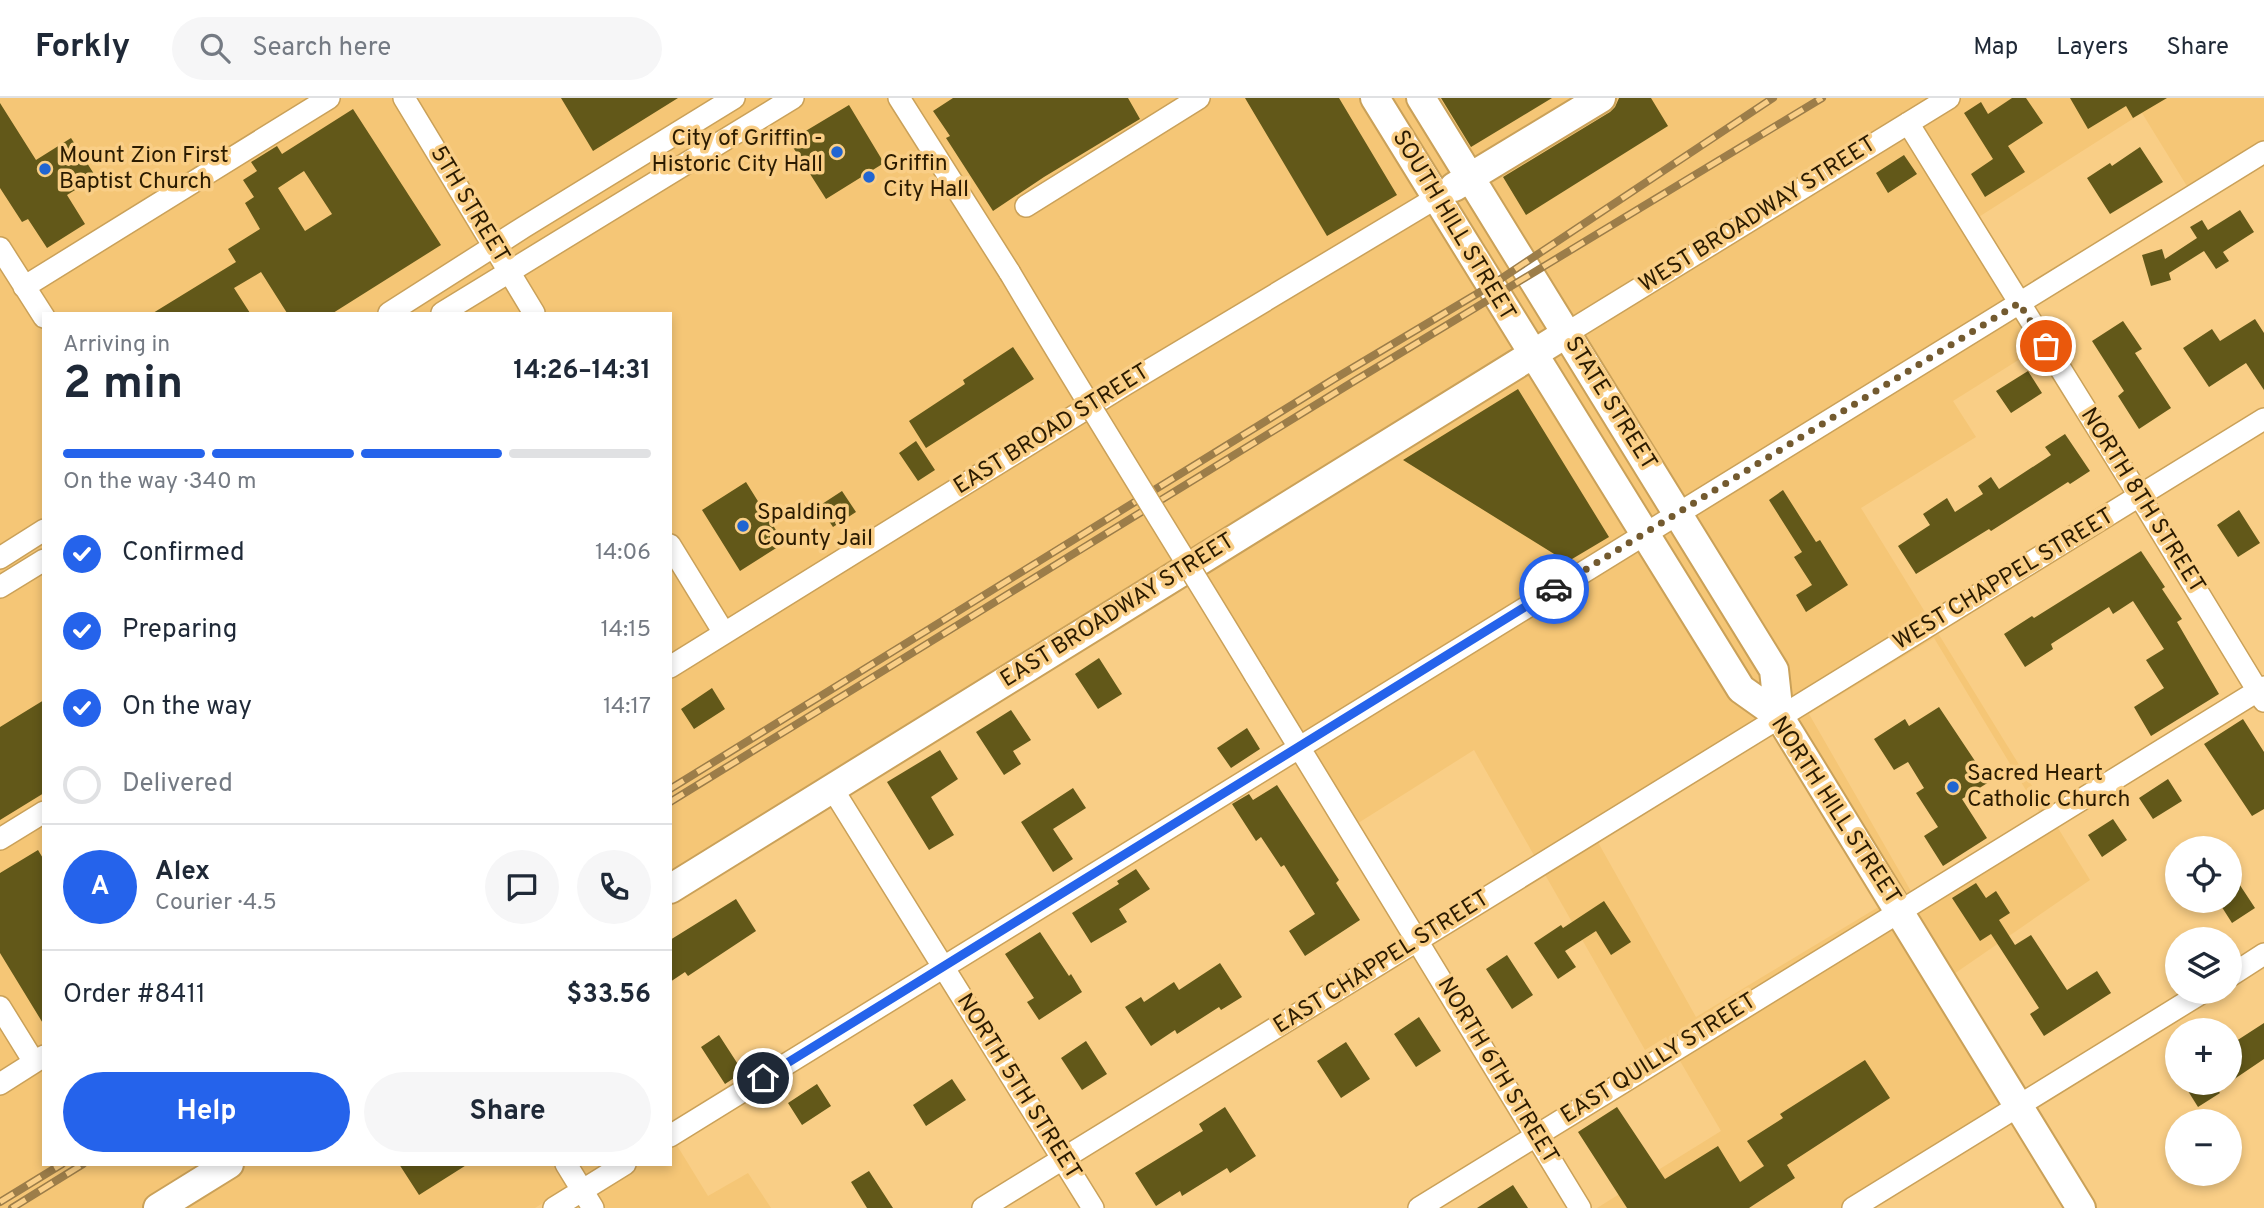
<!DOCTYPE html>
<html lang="en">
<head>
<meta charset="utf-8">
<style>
  body { margin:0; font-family:Overpass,sans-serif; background:#f6f6f7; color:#1f2937; height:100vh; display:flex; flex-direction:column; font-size:26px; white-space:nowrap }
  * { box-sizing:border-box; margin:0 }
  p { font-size:23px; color:#747a83 }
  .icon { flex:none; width:38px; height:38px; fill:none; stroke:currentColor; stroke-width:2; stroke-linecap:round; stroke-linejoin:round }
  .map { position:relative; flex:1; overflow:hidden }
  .side { position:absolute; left:42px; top:214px; width:630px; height:854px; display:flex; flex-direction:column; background:#fff; border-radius:0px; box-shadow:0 4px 10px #0003 }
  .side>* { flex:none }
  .fabs { position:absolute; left:2165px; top:738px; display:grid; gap:14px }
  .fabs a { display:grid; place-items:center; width:77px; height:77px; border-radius:50%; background:#fff; box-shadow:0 4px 10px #0003; font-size:35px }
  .pin { position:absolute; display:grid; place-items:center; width:60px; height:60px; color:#fff; margin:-30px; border:4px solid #fff; border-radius:50%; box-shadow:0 2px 7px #0007 }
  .courier { position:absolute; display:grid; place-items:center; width:70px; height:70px; margin:-35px; border:5px solid #2563eb; border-radius:50%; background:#fff; color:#222; box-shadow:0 2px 9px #0007 }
  .summary em { font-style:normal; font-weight:700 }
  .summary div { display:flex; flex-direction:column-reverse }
  .summary { display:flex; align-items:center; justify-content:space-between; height:119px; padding:0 21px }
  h1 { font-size:46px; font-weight:700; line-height:52px }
  .bar { display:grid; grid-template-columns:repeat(4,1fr); gap:10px 7px; align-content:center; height:84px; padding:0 21px }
  .bar i { height:9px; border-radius:5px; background:#e0e1e3 }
  .bar .selected { background:#2563eb }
  .bar p { grid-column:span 4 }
  .line { display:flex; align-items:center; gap:18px; padding:0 21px; border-top:2px solid #e0e1e3 }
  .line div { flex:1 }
  .round { display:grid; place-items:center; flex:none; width:74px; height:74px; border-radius:37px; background:#f6f6f7 }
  ol { padding:0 21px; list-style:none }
  li { display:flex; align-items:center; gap:21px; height:77px }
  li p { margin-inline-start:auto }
  li .icon { padding:7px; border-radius:50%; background:#2563eb; color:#fff; stroke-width:4 }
  li:last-child { color:#747a83 }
  li i { width:38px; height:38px; border:4px solid #e0e1e3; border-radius:50% }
  .button { display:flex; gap:14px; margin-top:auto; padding:14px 21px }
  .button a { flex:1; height:80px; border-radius:42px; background:#2563eb; color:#fff; font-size:28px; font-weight:700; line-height:80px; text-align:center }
  .button a+a { background:#f6f6f7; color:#1f2937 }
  header { display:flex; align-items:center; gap:42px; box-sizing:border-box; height:98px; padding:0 35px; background:#fff; border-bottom:2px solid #e0e1e3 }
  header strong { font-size:33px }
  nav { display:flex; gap:38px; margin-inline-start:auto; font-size:24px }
  .search { width:490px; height:63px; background:#f6f6f7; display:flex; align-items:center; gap:18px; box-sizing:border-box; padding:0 24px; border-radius:38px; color:#747a83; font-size:26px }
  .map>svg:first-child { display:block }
  .built { fill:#f5c676; fill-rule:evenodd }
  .building { fill:#625819; fill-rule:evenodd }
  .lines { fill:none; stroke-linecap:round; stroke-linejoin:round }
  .street-casing { stroke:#caa159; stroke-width:24 }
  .secondary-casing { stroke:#caa159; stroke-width:32 }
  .street { stroke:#fff; stroke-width:21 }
  .secondary { stroke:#fff; stroke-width:28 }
  .rail-casing { stroke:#9c7d49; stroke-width:8 }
  .rail { stroke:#f9ce86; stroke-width:5; stroke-dasharray:16; stroke-linecap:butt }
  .street-bridge-casing { stroke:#caa159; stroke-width:24; stroke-linecap:butt }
  .street-bridge { stroke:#fff; stroke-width:21 }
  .done { stroke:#735a2f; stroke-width:7; stroke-dasharray:0 12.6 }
  .route { stroke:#2563eb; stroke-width:9 }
  .poi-dot { fill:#2165d1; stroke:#f9ce86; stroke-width:2.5 }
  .labels { text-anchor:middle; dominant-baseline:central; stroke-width:7; stroke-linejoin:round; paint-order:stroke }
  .poi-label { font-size:23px; fill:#2b1b00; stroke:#f9ce86; text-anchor:start }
  .street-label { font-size:23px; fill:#2b1b00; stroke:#f9ce86 }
</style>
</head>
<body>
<header>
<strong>Forkly</strong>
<div class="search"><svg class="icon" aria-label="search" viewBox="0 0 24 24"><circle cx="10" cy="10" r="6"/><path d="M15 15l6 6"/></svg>Search here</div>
<nav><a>Map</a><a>Layers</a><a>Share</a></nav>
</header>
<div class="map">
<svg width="2264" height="1110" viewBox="0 0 2264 1110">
  <rect width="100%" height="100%" fill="#f9ce86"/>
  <path class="built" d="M0,0H2264V53L2193,98L2142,15L1974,122L2047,244L1953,303L1976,339L1861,410L2090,782L1938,887L2013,1006L1845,1110H1597L1721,1033L1666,939L1645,952L1474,652L1344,734L1185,472L670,790V215H44V1066H670V1036L708,1098L748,1075L771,1110H584L570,1088L535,1110H0ZM1934,540L2041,717L1912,795L1809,616ZM1785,615L1890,802L1696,919L1590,730Z"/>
  <path class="building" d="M561,0H678L593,53Z
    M953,0H1128L1140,21L1044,79L993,113L946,40L950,38L933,13Z
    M1245,0H1339L1397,97L1327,138Z
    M1441,0H1552L1471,49Z
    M1619,0H1651L1668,28L1526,117L1503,79L1610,14L1615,9Z
    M2012,0H2026L2043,25L2008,48L2025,74L1985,99L1971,76L1993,61L1964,15L1981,4L1988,16Z
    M2070,0H2167L2133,20L2126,8L2088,31Z
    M0,5L36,62L71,40L96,79L67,97L85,126L47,150L28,121L22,124L0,90Z
    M849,7L884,65L826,101L789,43Z
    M353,11L441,147L333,215H287L261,174L234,190L250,215H153L236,164L228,151L260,131L245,105L254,99L243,82L257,73L251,64L277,48L282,56ZM304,73L332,116L305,133L278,90Z
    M2140,49L2163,84L2110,116L2087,80L2110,65L2112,68Z
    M1904,57L1917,76L1888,95L1876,75Z
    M2240,112L2254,134L2223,154L2229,163L2216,171L2204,153L2169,175L2171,182L2151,188L2142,157L2162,151L2165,161L2197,140L2190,129L2202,122L2208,132Z
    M2255,221L2264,235V292L2246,265L2209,289L2183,250L2212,231L2220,243Z
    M2123,223L2142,251L2135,255L2171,310L2139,331L2118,298L2124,293L2092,243Z
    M1013,249L1034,281L926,350L909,323L965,286L963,282Z
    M2028,273L2042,295L2011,315L1996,293Z
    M1518,291L1609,439L1567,464L1403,362Z
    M2065,336L2090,373L2070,386L2068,384L1991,433L1989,431L1916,476L1898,448L1930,427L1923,416L1947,400L1955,414L1983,396L1978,388L1991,379L1999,391L2051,357L2045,349Z
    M916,343L935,372L918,383L899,355Z
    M746,384L784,445L740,473L702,412Z
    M1783,392L1816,444L1820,442L1848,487L1806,514L1796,497L1812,487L1794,459L1802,454L1769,402Z
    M842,393L856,414L833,429L819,408Z
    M2239,412L2260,445L2238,459L2217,427Z
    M2141,453L2165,489L2162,491L2182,521L2177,524L2219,596L2151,638L2134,609L2164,590L2146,562L2164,551L2133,503L2113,516L2109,509L2051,546L2053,551L2025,569L2004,536L2032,518L2034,520Z
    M1099,560L1122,596L1098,611L1075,576Z
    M712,590L725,611L694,631L681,611Z
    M44,602V695L0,722V629Z
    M1939,609L1989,684L1962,701L1987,740L1943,768L1924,738L1938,729L1916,695L1924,690L1908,664L1894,672L1874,641L1905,621L1909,628Z
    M1011,612L1031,642L1013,653L1021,666L1004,677L976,634Z
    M2243,621L2264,654V711L2252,718L2204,646Z
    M1247,630L1260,651L1231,670L1217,650Z
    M940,652L958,681L931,699L954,737L929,752L887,684Z
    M2168,681L2182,703L2153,721L2139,700Z
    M1277,687L1339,782L1336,785L1360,822L1305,858L1289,833L1315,816L1284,767L1281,769L1261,739L1256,743L1232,706L1249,696L1253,702Z
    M1073,690L1086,710L1053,731L1073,761L1053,774L1021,724Z
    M2113,721L2127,742L2102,759L2088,737Z
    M38,752L44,762V927L0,855V775Z
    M1136,771L1150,791L1119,811L1127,824L1091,845L1072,815L1119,786L1117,783Z
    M2230,772L2255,810L2232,825L2218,803H2230Z
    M1976,785L1986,800L1996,793L2010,815L1999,822L2015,847L2031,837L2067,892L2097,873L2111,895L2044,938L2030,916L2039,910L1991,836L1980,843L1952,800Z
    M736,801L756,833L688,878L685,874L670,884V842Z
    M1604,803L1631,844L1611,857L1596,833L1565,853L1576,869L1558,881L1534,845L1561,827L1563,830Z
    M1040,834L1069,878L1071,876L1082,894L1039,922L1027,904L1034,900L1005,856Z
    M1507,857L1533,897L1512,911L1486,871Z
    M1220,865L1242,899L1221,912L1219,909L1177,936L1175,932L1151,948L1125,909L1141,899L1144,904L1174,884L1179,892Z
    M1419,919L1441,953L1416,969L1394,936Z
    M2264,925V961L2230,984V947Z
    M719,937L743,974L725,986L701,949Z
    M1086,943L1107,976L1082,992L1061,960Z
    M1346,944L1370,981L1341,1000L1317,963Z
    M1865,962L1890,1000L1787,1067L1795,1080L1749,1110H1627L1578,1034L1617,1009L1665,1081L1718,1048L1740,1084L1764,1068L1747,1043L1783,1020L1780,1016Z
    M952,981L966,1002L926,1028L913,1007Z
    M2183,985H2213L2220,995L2198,1009Z
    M817,986L831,1008L802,1027L788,1005Z
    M1225,1009L1256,1058L1230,1075L1227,1070L1182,1098L1180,1093L1156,1108L1135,1075L1203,1033L1199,1026Z
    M399,1066H468L419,1097Z
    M869,1073L893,1110H867L851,1084Z
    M1513,1087L1528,1110H1477Z"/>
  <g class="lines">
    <g class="street-casing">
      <path id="street" d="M404,0L534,215
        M899,0L1010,175
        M1908,25L2140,399L2264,603
        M1026,108L1199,0
        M0,150L44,219
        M24,189L329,0
        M389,215L524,129L734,0
        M442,215L793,0
        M1567,235L1949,0
        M670,447L724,535
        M0,460L44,432
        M0,489L44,462
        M670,569L1126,286L1436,100
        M1255,577L1580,1110
        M832,690L1093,1110
        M0,741L44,714
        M2230,878L2264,856
        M0,909L34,964
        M0,986L44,958
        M670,1038L2264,54
        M566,1066L593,1110
        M554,1110L625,1066
        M983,1110L2264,321
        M1419,1110L2264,589
        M1853,1110L2203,894"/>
    </g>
    <g class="secondary-casing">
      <path id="secondary" d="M1375,0L1741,591L1779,618L2081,1110
        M1421,0L1774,572L1779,618
        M1454,89L1601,0
        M670,791L1567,235
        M158,1110L229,1066"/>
    </g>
    <use href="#street" class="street"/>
    <use href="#secondary" class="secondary"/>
    <g class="rail-casing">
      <path id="rail" d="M670,691L1334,281L1490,188L1773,0
        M670,704L1356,282L1822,0
        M0,1104L62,1066
        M12,1110L83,1066"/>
    </g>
    <use href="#rail" class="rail"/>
    <g class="street-bridge-casing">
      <path id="street-bridge" d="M1010,175C1090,310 1174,443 1255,577"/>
    </g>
    <use href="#street-bridge" class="street-bridge"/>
  </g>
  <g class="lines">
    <path class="done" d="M1554,491L2019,205L2046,248"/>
    <path class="route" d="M763,980L1554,491"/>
  </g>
  <g class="poi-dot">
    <circle cx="837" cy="54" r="7"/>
    <circle cx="45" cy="71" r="7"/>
    <circle cx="869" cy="79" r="7"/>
    <circle cx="743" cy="428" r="7"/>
    <circle cx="1953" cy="689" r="7"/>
  </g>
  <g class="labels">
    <g class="poi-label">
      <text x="823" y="41" text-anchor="end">City of Griffin -<tspan x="823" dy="26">Historic City Hall</tspan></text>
      <text x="59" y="58">Mount Zion First<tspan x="59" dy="26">Baptist Church</tspan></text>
      <text x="883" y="66">Griffin<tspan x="883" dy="26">City Hall</tspan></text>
      <text x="757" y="415">Spalding<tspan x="757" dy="26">County Jail</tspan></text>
      <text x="1967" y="676">Sacred Heart<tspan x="1967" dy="26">Catholic Church</tspan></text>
    </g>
    <g class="street-label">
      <text transform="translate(469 107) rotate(59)">5TH STREET</text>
      <text transform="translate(1758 117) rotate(-32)">WEST BROADWAY STREET</text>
      <text transform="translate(1453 128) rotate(59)">SOUTH HILL STREET</text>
      <text transform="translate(1610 306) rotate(58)">STATE STREET</text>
      <text transform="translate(1052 332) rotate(-32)">EAST BROAD STREET</text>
      <text transform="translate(2142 403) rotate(58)">NORTH 8TH STREET</text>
      <text transform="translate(2004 482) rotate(-31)">WEST CHAPPEL STREET</text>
      <text transform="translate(1118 513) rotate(-32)">EAST BROADWAY STREET</text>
      <text transform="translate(1835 713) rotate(57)">NORTH HILL STREET</text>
      <text transform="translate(1382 865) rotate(-32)">EAST CHAPPEL STREET</text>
      <text transform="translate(1659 961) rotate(-32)">EAST QUILLY STREET</text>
      <text transform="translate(1497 973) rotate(59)">NORTH 6TH STREET</text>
      <text transform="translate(1018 989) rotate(58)">NORTH 5TH STREET</text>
    </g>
  </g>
</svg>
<div class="fabs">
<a><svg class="icon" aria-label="locate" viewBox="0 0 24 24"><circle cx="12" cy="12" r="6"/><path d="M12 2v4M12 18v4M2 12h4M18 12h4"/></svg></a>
<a><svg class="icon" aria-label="layers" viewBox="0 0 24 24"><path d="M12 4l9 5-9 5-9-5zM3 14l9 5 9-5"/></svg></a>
<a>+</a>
<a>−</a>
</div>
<div class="pin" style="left:2046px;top:248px;background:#ea580c"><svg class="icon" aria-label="bag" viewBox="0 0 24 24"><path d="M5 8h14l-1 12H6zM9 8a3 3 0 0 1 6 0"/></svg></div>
<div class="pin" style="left:763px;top:980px;background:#1f2937"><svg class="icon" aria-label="home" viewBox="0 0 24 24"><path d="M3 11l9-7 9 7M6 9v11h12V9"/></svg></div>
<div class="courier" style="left:1554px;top:491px"><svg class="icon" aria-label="car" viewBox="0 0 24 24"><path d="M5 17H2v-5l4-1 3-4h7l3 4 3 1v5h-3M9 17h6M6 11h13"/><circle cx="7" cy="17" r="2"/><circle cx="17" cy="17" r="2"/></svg></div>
<section class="side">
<div class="summary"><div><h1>2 min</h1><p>Arriving in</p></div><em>14:26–14:31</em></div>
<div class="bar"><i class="selected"></i><i class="selected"></i><i class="selected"></i><i></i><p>On the way · 340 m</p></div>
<ol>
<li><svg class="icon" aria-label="check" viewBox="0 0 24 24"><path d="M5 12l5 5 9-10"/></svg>Confirmed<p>14:06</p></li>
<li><svg class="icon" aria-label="check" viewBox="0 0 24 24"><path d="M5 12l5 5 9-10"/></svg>Preparing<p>14:15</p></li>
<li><svg class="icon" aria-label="check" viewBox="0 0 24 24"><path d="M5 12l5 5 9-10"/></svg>On the way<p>14:17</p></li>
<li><i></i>Delivered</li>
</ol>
<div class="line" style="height:126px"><b class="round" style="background:#2563eb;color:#fff">A</b><div><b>Alex</b><p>Courier · 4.5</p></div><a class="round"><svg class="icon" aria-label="chat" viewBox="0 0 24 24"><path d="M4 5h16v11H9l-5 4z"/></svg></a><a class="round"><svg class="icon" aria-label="phone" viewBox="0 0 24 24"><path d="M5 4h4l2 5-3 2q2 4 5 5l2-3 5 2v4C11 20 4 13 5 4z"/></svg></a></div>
<div class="line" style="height:91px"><div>Order #8411</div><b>$33.56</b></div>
<div class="button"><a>Help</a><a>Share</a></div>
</section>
</div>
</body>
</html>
